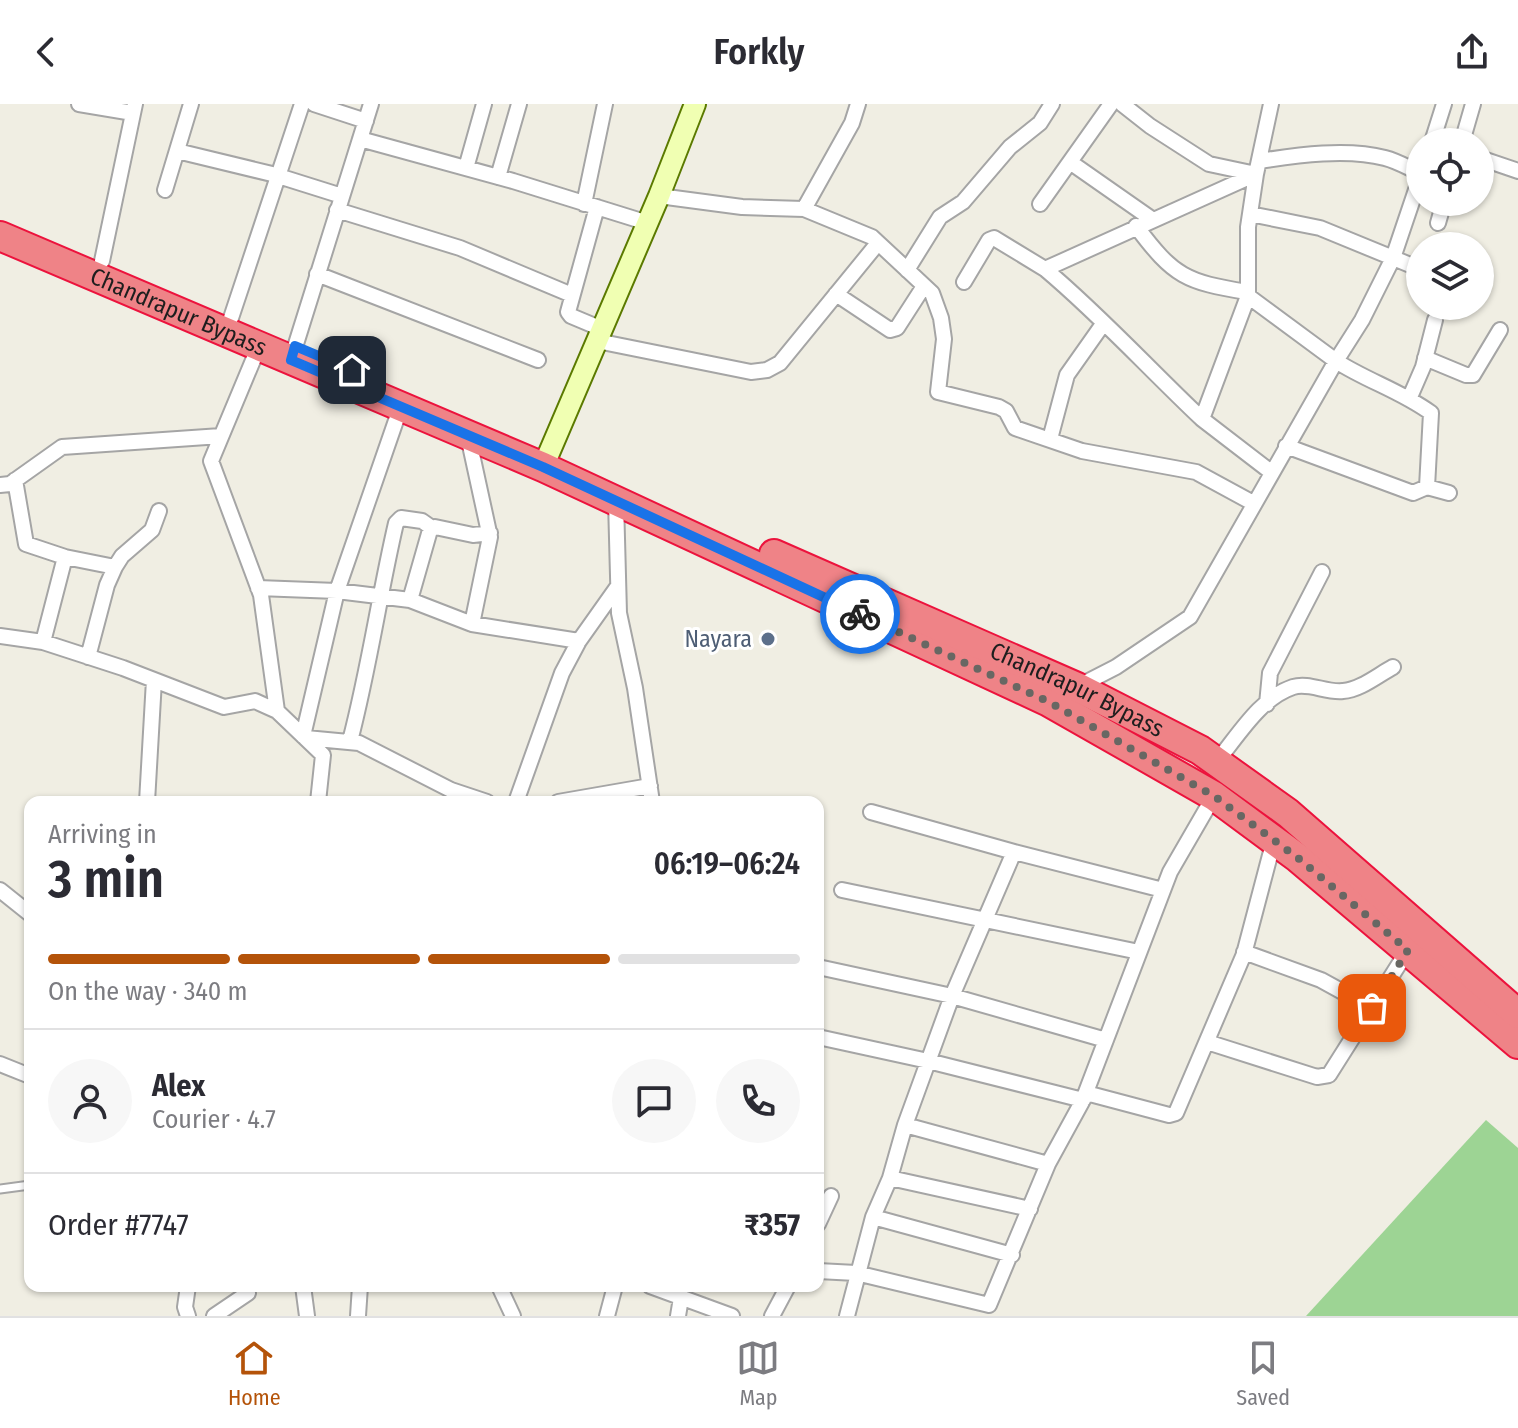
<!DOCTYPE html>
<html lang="en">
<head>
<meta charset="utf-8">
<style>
  body { margin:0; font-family:"Fira Sans Condensed",sans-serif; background:#f7f7f7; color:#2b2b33; height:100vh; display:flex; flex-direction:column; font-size:30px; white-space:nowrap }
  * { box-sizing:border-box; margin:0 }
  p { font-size:26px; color:#7c7c81 }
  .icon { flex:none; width:44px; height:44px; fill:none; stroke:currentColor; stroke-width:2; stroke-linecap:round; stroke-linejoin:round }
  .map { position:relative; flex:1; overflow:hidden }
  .side { position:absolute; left:24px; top:692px; width:800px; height:496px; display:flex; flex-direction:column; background:#fff; border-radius:16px; box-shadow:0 2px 6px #0004 }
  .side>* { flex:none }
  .tools { position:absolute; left:1406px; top:24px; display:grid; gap:16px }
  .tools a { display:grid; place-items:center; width:88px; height:88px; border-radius:50%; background:#fff; box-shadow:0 2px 6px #0004; font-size:40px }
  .pin { position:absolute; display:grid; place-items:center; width:68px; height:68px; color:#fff; margin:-34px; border-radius:16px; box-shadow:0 4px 12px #0006 }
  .courier { position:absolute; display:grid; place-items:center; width:80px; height:80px; margin:-40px; border:6px solid #1a73e8; border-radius:50%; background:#fff; color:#222; box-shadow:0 2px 10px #0007 }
  .summary em { font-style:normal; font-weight:600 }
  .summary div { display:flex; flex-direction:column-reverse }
  .summary { display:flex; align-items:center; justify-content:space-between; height:136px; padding:0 24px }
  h1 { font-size:52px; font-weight:600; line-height:60px }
  .bar { display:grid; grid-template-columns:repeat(4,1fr); gap:12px 8px; align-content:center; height:96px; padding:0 24px }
  .bar i { height:10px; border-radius:6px; background:#e1e1e2 }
  .bar .on { background:#b45309 }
  .bar p { grid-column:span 4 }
  .line { display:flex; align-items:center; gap:20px; padding:0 24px; border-top:2px solid #e1e1e2 }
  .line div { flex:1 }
  .round { display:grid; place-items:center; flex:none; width:84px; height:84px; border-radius:42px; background:#f7f7f7 }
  header { display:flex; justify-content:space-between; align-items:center; height:104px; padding:0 24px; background:#fff; font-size:36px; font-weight:600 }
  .tab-bar { display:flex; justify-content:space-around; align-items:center; height:112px; border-top:2px solid #e1e1e2; background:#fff; font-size:22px; color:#7c7c81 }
  .tab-bar a { display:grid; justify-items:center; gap:4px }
  .tab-bar .on { color:#b45309 }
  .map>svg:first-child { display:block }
  .forest { fill:#9dd494 }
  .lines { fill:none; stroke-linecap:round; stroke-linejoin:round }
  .lane-casing { stroke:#a5a5a5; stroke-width:11 }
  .street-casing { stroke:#a5a5a5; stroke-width:18 }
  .secondary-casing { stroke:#5b7a00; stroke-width:24 }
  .highway-casing { stroke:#ec133d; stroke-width:32 }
  .lane { stroke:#fff; stroke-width:7 }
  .street { stroke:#fff; stroke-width:14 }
  .secondary { stroke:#f0ffb2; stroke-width:20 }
  .highway { stroke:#ef8387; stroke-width:28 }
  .done { stroke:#686763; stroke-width:8; stroke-dasharray:0 14.4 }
  .route { stroke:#1a73e8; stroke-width:10 }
  .service-dot { fill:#5c6f8a; stroke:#fff; stroke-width:3 }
  .labels { text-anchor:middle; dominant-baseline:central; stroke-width:6; stroke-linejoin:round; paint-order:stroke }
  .street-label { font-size:24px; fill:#1e1e1e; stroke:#fff }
  .service-label { font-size:24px; fill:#4e5e75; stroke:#fff; text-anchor:end }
</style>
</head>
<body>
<header><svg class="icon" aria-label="back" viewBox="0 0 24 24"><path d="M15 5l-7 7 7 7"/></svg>Forkly<svg class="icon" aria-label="share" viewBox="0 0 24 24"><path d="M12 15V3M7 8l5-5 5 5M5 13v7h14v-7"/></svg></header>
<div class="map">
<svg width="1518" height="1212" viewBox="0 0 1518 1212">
  <rect width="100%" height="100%" fill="#f0eee3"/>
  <path class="forest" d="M1486,1016L1518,1044V1212H1306Z"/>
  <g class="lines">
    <g class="lane-casing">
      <path id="lane" d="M0,1085L30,1081"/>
    </g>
    <g class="street-casing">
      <path id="street" d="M79,0L133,9
        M314,0L366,17
        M360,35L513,77L648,119
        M1432,38L1444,0
        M1462,38L1473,0
        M177,47L272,70L342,92
        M1480,54L1518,67
        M1260,57C1298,51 1347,44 1385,54C1397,57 1409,64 1420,69
        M1070,58L1153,116
        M466,64L484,0
        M498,73L519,0
        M1420,74L1393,154L1362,216L1336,257C1367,277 1401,287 1431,309L1427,383
        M165,86L191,0
        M659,92L742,103L804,105L872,133L932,189L941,214L944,235L938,288L999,303L1006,307L1015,324L1082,347L1196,368L1253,399
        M584,100L605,0
        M1040,100L1111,0
        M597,103L568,208L571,212L602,225
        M804,105L852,19L858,0
        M337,106L460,144L572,191
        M1250,110L1320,124L1420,165
        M1438,119L1444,98
        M1136,122C1174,173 1186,178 1247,188
        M102,157L135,0
        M907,166L940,113L963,98L1010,43L1040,19L1052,0
        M317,170L538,256
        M964,178L989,136L994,134L1045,165
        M836,190L890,226L897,224L924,182
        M1248,192L1202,315L1271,368
        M231,214L302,0
        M597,237L751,268L767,266L780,259L878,139
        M259,242L211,357L261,491L277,607L323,651L318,698
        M1425,254L1466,271H1473L1500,226
        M291,256L371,0
        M1410,293L1423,263L1435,216
        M1202,315C1149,265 1100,211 1045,165L1256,70L1271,0
        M468,332L490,433L472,520
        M1050,335L1067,271L1103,220
        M1286,342L1413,389L1427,383L1449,389
        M15,376L26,440L65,453L115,463
        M0,381L10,380L62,343L221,332
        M616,397L619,509L635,584L652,698
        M258,484L337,487L410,496L472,520L579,537
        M410,496L430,426L435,423L473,431L490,429
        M0,532L43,538L123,564L224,603L255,597L277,607
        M43,538L65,453
        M88,553L107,481L115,463L122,452L152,426L159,407
        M1077,583L1116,563L1190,513L1336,257L1248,192V123L1256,70L1209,60L1150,22L1122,0
        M1267,600L1270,569L1322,468
        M303,632L337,487L401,302
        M306,634L359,639L451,686L487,698
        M350,637C369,565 379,492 396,419L401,414L422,417L432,424
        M1217,657C1238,632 1260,594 1293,583C1309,578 1326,589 1343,587C1360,586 1378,571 1393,563
        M147,698L154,576
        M516,698L562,569L579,537L618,482
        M558,698L650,682
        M871,708L1014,748
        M0,786L30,810
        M842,786L1139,848
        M1244,848L1321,876L1372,904
        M818,863L952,892L1106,936
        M818,933L928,957L1083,996
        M1207,938L1317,973L1329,971L1408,846
        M0,960L30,972
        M1086,989L1169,1011L1176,1009L1244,850L1274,736
        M1048,1060L905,1021L952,892L1014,748L1163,786
        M890,1074L1030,1105
        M873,1113L1012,1151
        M818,1120L831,1092
        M818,1167L856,1169L989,1201L1048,1060L1083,996L1170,768L1214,692
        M303,1182L307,1212
        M499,1182L513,1212
        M650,1182L732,1212
        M188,1212L185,1203L188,1182
        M214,1212L248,1189
        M358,1212L360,1182
        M607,1212L615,1182
        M678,1212L681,1194
        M772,1212L788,1182
        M847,1212L873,1113L890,1074L905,1021"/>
    </g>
    <g class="secondary-casing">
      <path id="secondary" d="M543,363L659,92L695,0"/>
    </g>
    <g class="highway-casing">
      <g id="highway">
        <path id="s1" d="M0,132L543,363L1049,598L1214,692L1298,754L1518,940"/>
        <path id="s2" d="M774,450L1077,583L1200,646L1288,709L1518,910"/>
      </g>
    </g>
    <use href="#lane" class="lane"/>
    <use href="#street" class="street"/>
    <use href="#secondary" class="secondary"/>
    <use href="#highway" class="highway"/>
  </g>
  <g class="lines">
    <path class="done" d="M860,510L1049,598L1214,692L1298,754L1408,846L1372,904"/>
    <path class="route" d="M352,266L295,242L291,256L543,363L860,510"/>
  </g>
  <circle class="service-dot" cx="768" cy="535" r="8"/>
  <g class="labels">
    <g class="street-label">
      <text stroke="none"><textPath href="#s1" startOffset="194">Chandrapur Bypass</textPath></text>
      <text stroke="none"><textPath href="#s2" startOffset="332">Chandrapur Bypass</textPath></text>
    </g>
    <g class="service-label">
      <text x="752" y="535">Nayara</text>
    </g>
  </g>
</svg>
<div class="tools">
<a><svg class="icon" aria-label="locate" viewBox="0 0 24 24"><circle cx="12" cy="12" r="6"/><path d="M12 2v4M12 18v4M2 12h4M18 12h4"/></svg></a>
<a><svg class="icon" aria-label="layers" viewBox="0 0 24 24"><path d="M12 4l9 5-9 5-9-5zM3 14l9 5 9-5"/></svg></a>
</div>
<div class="pin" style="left:1372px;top:904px;background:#ea580c"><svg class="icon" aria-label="bag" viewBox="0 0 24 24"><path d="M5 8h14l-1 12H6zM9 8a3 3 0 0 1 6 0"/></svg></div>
<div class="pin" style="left:352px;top:266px;background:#1f2937"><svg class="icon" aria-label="home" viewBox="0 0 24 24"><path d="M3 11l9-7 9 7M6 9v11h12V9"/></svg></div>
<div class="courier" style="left:860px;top:510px"><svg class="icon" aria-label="bike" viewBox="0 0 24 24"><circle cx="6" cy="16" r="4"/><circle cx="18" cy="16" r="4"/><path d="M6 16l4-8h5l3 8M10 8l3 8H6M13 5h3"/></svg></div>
<section class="side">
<div class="summary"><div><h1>3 min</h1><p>Arriving in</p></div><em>06:19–06:24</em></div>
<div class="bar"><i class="on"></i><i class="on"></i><i class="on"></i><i></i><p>On the way · 340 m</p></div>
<div class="line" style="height:144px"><a class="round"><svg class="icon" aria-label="person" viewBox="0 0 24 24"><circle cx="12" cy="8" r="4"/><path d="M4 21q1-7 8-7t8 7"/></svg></a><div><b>Alex</b><p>Courier · 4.7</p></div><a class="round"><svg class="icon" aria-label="chat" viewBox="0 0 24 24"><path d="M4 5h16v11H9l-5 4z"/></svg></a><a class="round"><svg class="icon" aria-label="phone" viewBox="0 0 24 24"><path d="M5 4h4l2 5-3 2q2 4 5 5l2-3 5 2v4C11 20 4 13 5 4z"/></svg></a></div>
<div class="line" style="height:104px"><div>Order #7747</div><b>₹357</b></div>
</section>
</div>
<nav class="tab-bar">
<a class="on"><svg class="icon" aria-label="home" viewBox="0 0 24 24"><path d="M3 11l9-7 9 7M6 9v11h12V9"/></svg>Home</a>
<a><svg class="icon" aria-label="map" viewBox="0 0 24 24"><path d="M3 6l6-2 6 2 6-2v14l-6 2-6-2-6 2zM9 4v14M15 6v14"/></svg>Map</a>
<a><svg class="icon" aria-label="saved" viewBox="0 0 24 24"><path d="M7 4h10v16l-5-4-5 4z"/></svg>Saved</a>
</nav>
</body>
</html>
